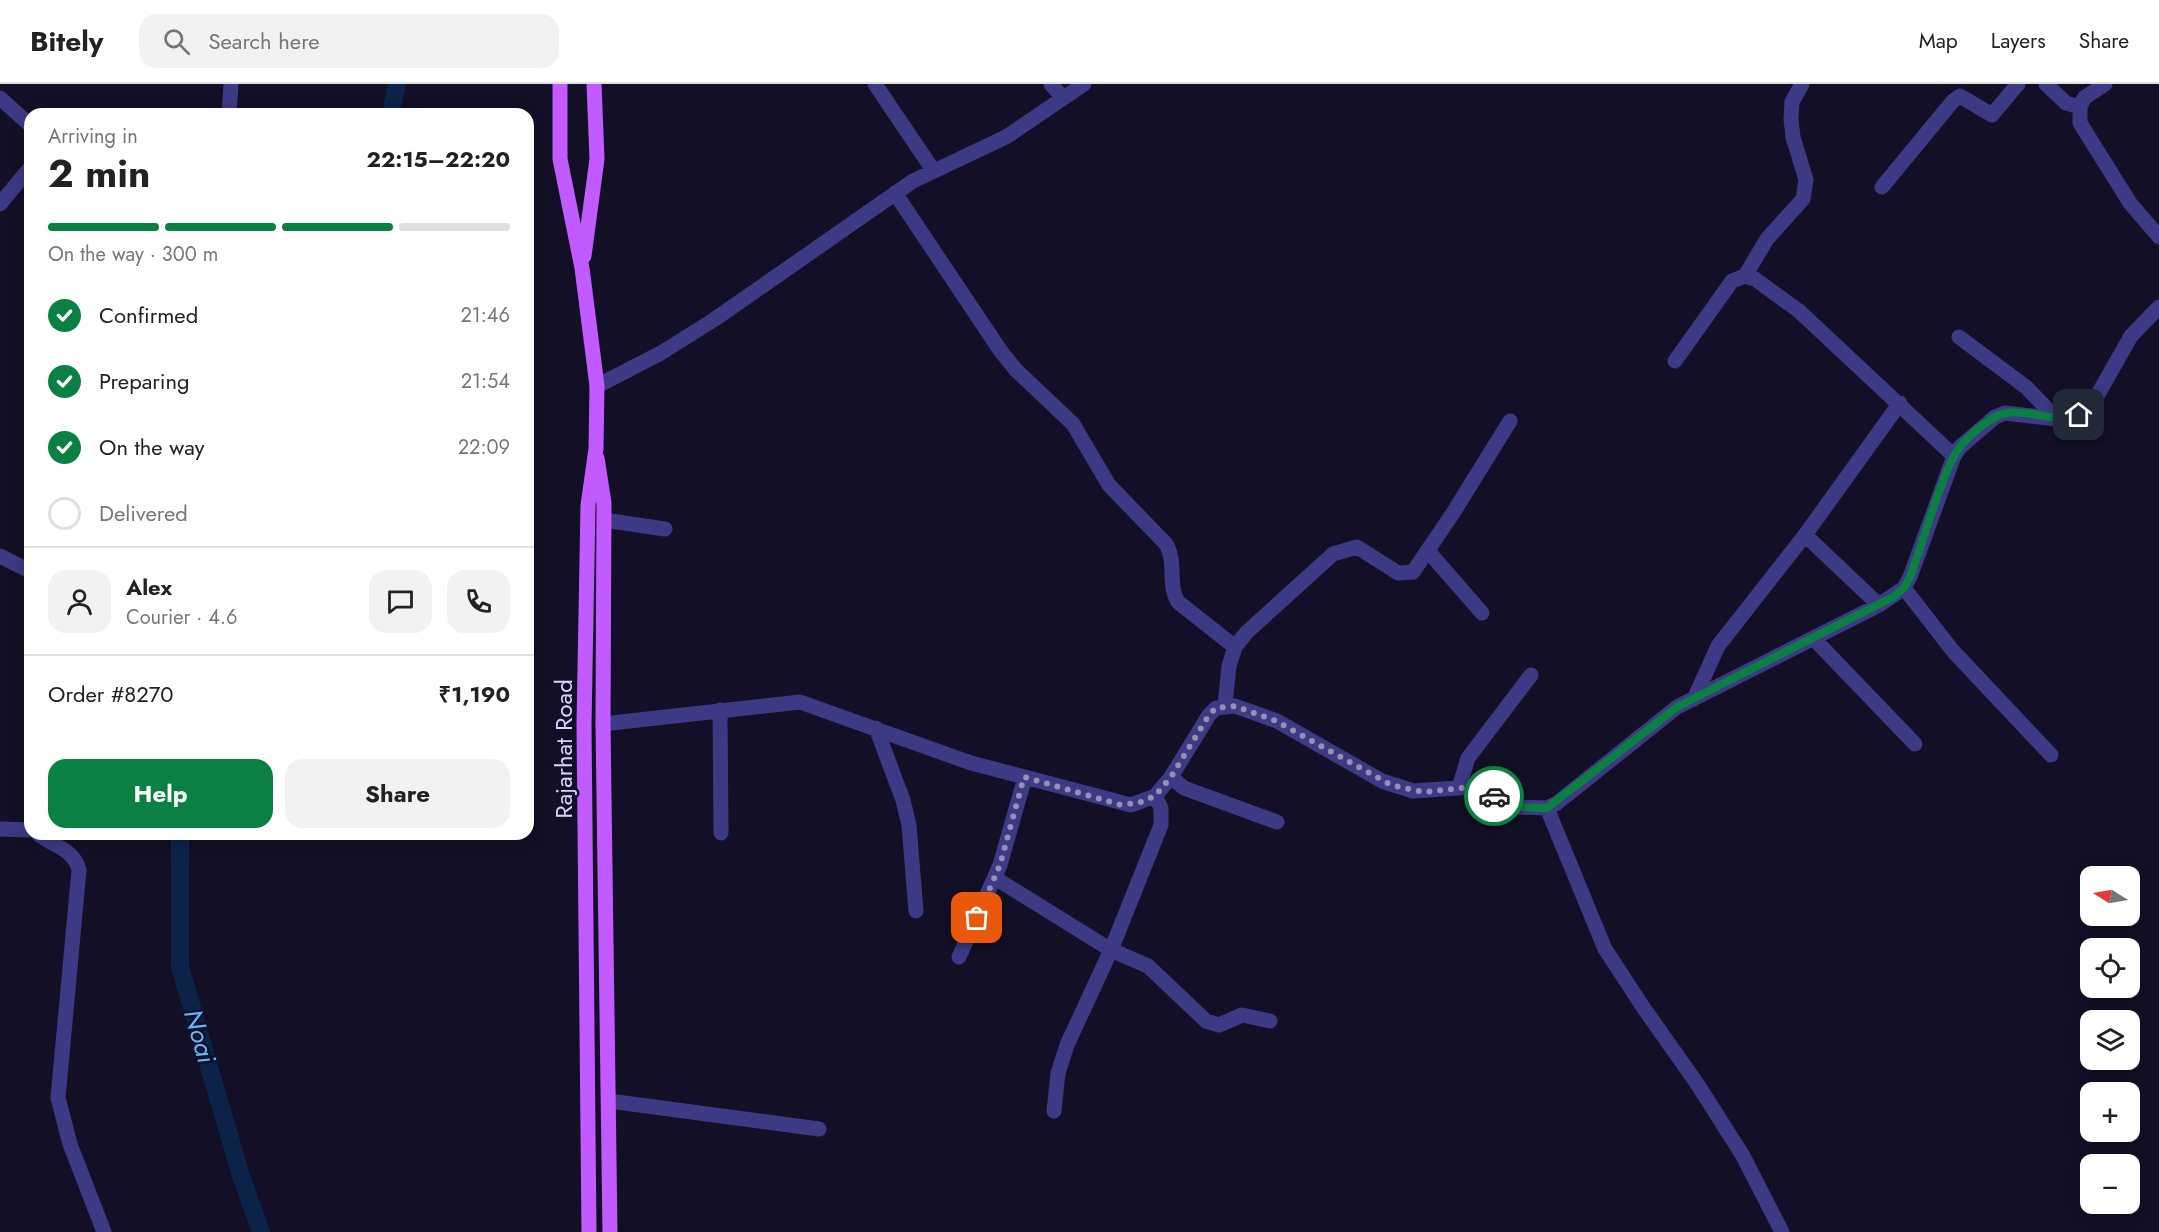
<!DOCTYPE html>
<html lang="en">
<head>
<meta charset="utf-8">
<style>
  body { margin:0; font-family:Jost,sans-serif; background:#f2f2f2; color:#222; height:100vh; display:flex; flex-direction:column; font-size:22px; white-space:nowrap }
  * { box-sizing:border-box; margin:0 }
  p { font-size:20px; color:#767676 }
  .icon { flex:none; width:33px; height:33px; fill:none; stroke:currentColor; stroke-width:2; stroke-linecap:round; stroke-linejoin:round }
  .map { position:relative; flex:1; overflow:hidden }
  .sheet { position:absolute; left:24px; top:24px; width:510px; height:732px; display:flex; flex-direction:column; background:#fff; border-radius:18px; box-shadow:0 3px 15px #0003 }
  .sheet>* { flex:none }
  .needle { width:39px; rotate:281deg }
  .tools { position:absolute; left:2080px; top:782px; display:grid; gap:12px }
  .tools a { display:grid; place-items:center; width:60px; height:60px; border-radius:12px; background:#fff; box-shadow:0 3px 15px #0003; font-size:30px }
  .pin { position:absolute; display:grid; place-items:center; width:51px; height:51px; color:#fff; margin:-26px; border-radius:12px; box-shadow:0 3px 9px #0006 }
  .courier { position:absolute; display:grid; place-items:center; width:60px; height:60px; margin:-30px; border:4px solid #0b8043; border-radius:50%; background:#fff; color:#222; box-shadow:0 2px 8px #0007 }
  .summary em { font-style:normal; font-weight:700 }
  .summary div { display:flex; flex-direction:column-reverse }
  .summary { display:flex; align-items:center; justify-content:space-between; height:102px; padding:0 24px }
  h1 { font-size:39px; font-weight:700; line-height:45px }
  .bar { display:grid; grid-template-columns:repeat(4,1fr); gap:9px 6px; align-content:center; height:72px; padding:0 24px }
  .bar i { height:8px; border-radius:4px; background:#e0e0e0 }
  .bar .active { background:#0b8043 }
  .bar p { grid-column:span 4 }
  .line { display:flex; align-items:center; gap:15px; padding:0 24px; border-top:2px solid #e0e0e0 }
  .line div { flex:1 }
  .round { display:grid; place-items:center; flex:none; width:63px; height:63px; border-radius:18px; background:#f2f2f2 }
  ol { padding:0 24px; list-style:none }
  li { display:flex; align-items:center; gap:18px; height:66px }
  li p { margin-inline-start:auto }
  li .icon { padding:6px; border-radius:50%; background:#0b8043; color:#fff; stroke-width:4 }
  li:last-child { color:#767676 }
  li i { width:33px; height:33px; border:3px solid #e0e0e0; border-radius:50% }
  .button { display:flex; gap:12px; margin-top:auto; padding:12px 24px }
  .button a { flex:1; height:69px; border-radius:18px; background:#0b8043; color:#fff; font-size:24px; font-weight:700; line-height:69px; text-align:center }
  .button a+a { background:#f2f2f2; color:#222 }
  header { display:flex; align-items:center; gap:36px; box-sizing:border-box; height:84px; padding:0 30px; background:#fff; border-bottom:2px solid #e0e0e0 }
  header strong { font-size:28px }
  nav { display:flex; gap:33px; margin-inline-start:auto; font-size:21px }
  .search { width:420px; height:54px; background:#f2f2f2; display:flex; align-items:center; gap:15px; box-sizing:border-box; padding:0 21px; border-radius:18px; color:#767676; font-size:22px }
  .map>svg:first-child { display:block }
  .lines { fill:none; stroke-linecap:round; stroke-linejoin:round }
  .canal { stroke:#0c2248; stroke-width:18 }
  .minor { stroke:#3d3a85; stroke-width:15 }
  .major { stroke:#c25bff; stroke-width:15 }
  .done { stroke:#948fb3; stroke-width:6; stroke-dasharray:0 10.8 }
  .route { stroke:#0b8043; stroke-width:8 }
  .labels { text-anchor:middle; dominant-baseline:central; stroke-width:5; stroke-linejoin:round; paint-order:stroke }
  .street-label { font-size:24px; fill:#d9d4ff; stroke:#130f26 }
  .water-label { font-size:26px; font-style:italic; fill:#62b6ff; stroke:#130f26 }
</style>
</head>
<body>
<header>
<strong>Bitely</strong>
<div class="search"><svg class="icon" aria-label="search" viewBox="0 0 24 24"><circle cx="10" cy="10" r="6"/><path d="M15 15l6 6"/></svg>Search here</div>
<nav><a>Map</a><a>Layers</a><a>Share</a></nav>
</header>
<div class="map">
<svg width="2159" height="1148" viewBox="0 0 2159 1148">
  <rect width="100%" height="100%" fill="#130f26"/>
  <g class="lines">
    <path class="canal" d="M391,30L397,0
      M180,750V883L241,1092L261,1148"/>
    <path class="minor" d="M875,0L933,86
      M1051,0L1063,14
      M2046,0L2066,19L2080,23
      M2105,0L2084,14L2080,23V39L2130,119L2159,153
      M0,14L30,41
      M229,30L231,0
      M1882,103L1953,17L1960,12L1992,31L2018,0
      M895,109L1000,266L1016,286L1073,340L1109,401L1166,460C1177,478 1167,500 1178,518L1235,563
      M0,120L30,84
      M1745,192L1767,155L1803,115L1806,96L1793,53L1791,35L1792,18L1802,0
      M1959,253L2026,303L2057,335
      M1675,277L1732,197L1745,192L1755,195L1799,227L1954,372
      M597,302L661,269L715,235L913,97L1006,53L1084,0
      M604,436L665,445
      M1805,451L1879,521
      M1428,467L1482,529
      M0,472L30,487
      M1904,504L1953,567L2051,671
      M1814,555L1915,660
      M1694,615L1718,562L1805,451L1900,319
      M1225,621L1229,582L1235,563L1247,548L1333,470L1357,463L1398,489L1413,488L1453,429L1510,337
      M720,626L721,749
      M603,640L800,618L971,679L1131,721L1155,712L1171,693L1209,631L1216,624L1235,622L1277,637L1382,697L1413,707L1471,703L1518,723L1547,724L1557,719L1677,623L1879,521L1904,504L1910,493L1954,372L1960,363L1995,333L2005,329L2057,335L2079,331L2093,319L2131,252L2159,223
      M876,644L903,716L909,741L916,827
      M1171,693L1184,704L1277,738
      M1459,704L1468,674L1531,591
      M1547,724L1605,865L1643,923L1698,1001L1743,1072L1782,1148
      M0,745L30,746
      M38,750C53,762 74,765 79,786L58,1014L70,1060L104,1148
      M995,794L1111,866L1148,882L1206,937L1219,941L1242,931L1270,937
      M959,873L1000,781L1025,693
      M609,1017L819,1045
      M1054,1027L1058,989L1067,961L1111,866L1161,741V724L1155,712"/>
    <path class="major" d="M560,0V75L582,184L597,302L596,365L588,421L584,641L589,1148
      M584,172L597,75L594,0
      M597,374L604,419L603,640L610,1148"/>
  </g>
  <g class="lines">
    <path class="done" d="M977,834L1000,781L1024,693L1121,721L1141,718L1155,712L1171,693L1209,631L1216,624L1235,622L1276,637L1391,701L1424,708L1471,703L1494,712"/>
    <path class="route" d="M1494,712L1518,723L1547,724L1677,623L1893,513L1904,504L1910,493C1924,456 1937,405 1954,372C1962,357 1989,332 2006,329C2031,325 2054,340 2079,331"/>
  </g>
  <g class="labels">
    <g class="street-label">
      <text transform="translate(563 665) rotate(-90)">Rajarhat Road</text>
    </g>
    <g class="water-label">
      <text transform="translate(200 952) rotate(74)">Noai</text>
    </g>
  </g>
</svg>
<div class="tools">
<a><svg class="needle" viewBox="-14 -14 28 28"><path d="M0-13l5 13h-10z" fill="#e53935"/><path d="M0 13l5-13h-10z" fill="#767676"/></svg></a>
<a><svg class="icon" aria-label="locate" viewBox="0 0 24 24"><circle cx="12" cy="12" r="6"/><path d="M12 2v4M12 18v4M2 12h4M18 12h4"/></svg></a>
<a><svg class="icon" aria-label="layers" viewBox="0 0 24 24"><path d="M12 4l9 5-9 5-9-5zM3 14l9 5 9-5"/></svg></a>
<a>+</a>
<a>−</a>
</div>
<div class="pin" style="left:977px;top:834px;background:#ea580c"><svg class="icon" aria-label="bag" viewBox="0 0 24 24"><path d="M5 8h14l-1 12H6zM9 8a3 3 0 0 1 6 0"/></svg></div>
<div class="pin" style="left:2079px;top:331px;background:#1f2937"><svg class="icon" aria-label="home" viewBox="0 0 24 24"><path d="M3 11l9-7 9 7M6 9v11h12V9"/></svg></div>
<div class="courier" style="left:1494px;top:712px"><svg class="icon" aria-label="car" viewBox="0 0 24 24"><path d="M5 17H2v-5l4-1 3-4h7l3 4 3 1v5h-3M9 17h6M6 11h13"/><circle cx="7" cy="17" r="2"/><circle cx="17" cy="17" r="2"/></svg></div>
<section class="sheet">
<div class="summary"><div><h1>2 min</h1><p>Arriving in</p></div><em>22:15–22:20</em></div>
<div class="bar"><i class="active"></i><i class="active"></i><i class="active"></i><i></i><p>On the way · 300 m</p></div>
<ol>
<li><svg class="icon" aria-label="check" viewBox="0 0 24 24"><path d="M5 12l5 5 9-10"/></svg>Confirmed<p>21:46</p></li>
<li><svg class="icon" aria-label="check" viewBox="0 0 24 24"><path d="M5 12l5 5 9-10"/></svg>Preparing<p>21:54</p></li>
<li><svg class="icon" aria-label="check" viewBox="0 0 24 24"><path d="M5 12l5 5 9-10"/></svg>On the way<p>22:09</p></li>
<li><i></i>Delivered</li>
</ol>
<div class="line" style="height:108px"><a class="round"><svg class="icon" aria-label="person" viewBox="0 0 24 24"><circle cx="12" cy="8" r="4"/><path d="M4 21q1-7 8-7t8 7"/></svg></a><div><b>Alex</b><p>Courier · 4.6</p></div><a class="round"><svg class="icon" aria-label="chat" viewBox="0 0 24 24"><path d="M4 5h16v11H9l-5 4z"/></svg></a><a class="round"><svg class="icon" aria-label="phone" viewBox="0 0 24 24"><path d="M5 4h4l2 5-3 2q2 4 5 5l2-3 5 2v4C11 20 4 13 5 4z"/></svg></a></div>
<div class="line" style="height:78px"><div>Order #8270</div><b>₹1,190</b></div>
<div class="button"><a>Help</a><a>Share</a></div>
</section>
</div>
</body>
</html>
